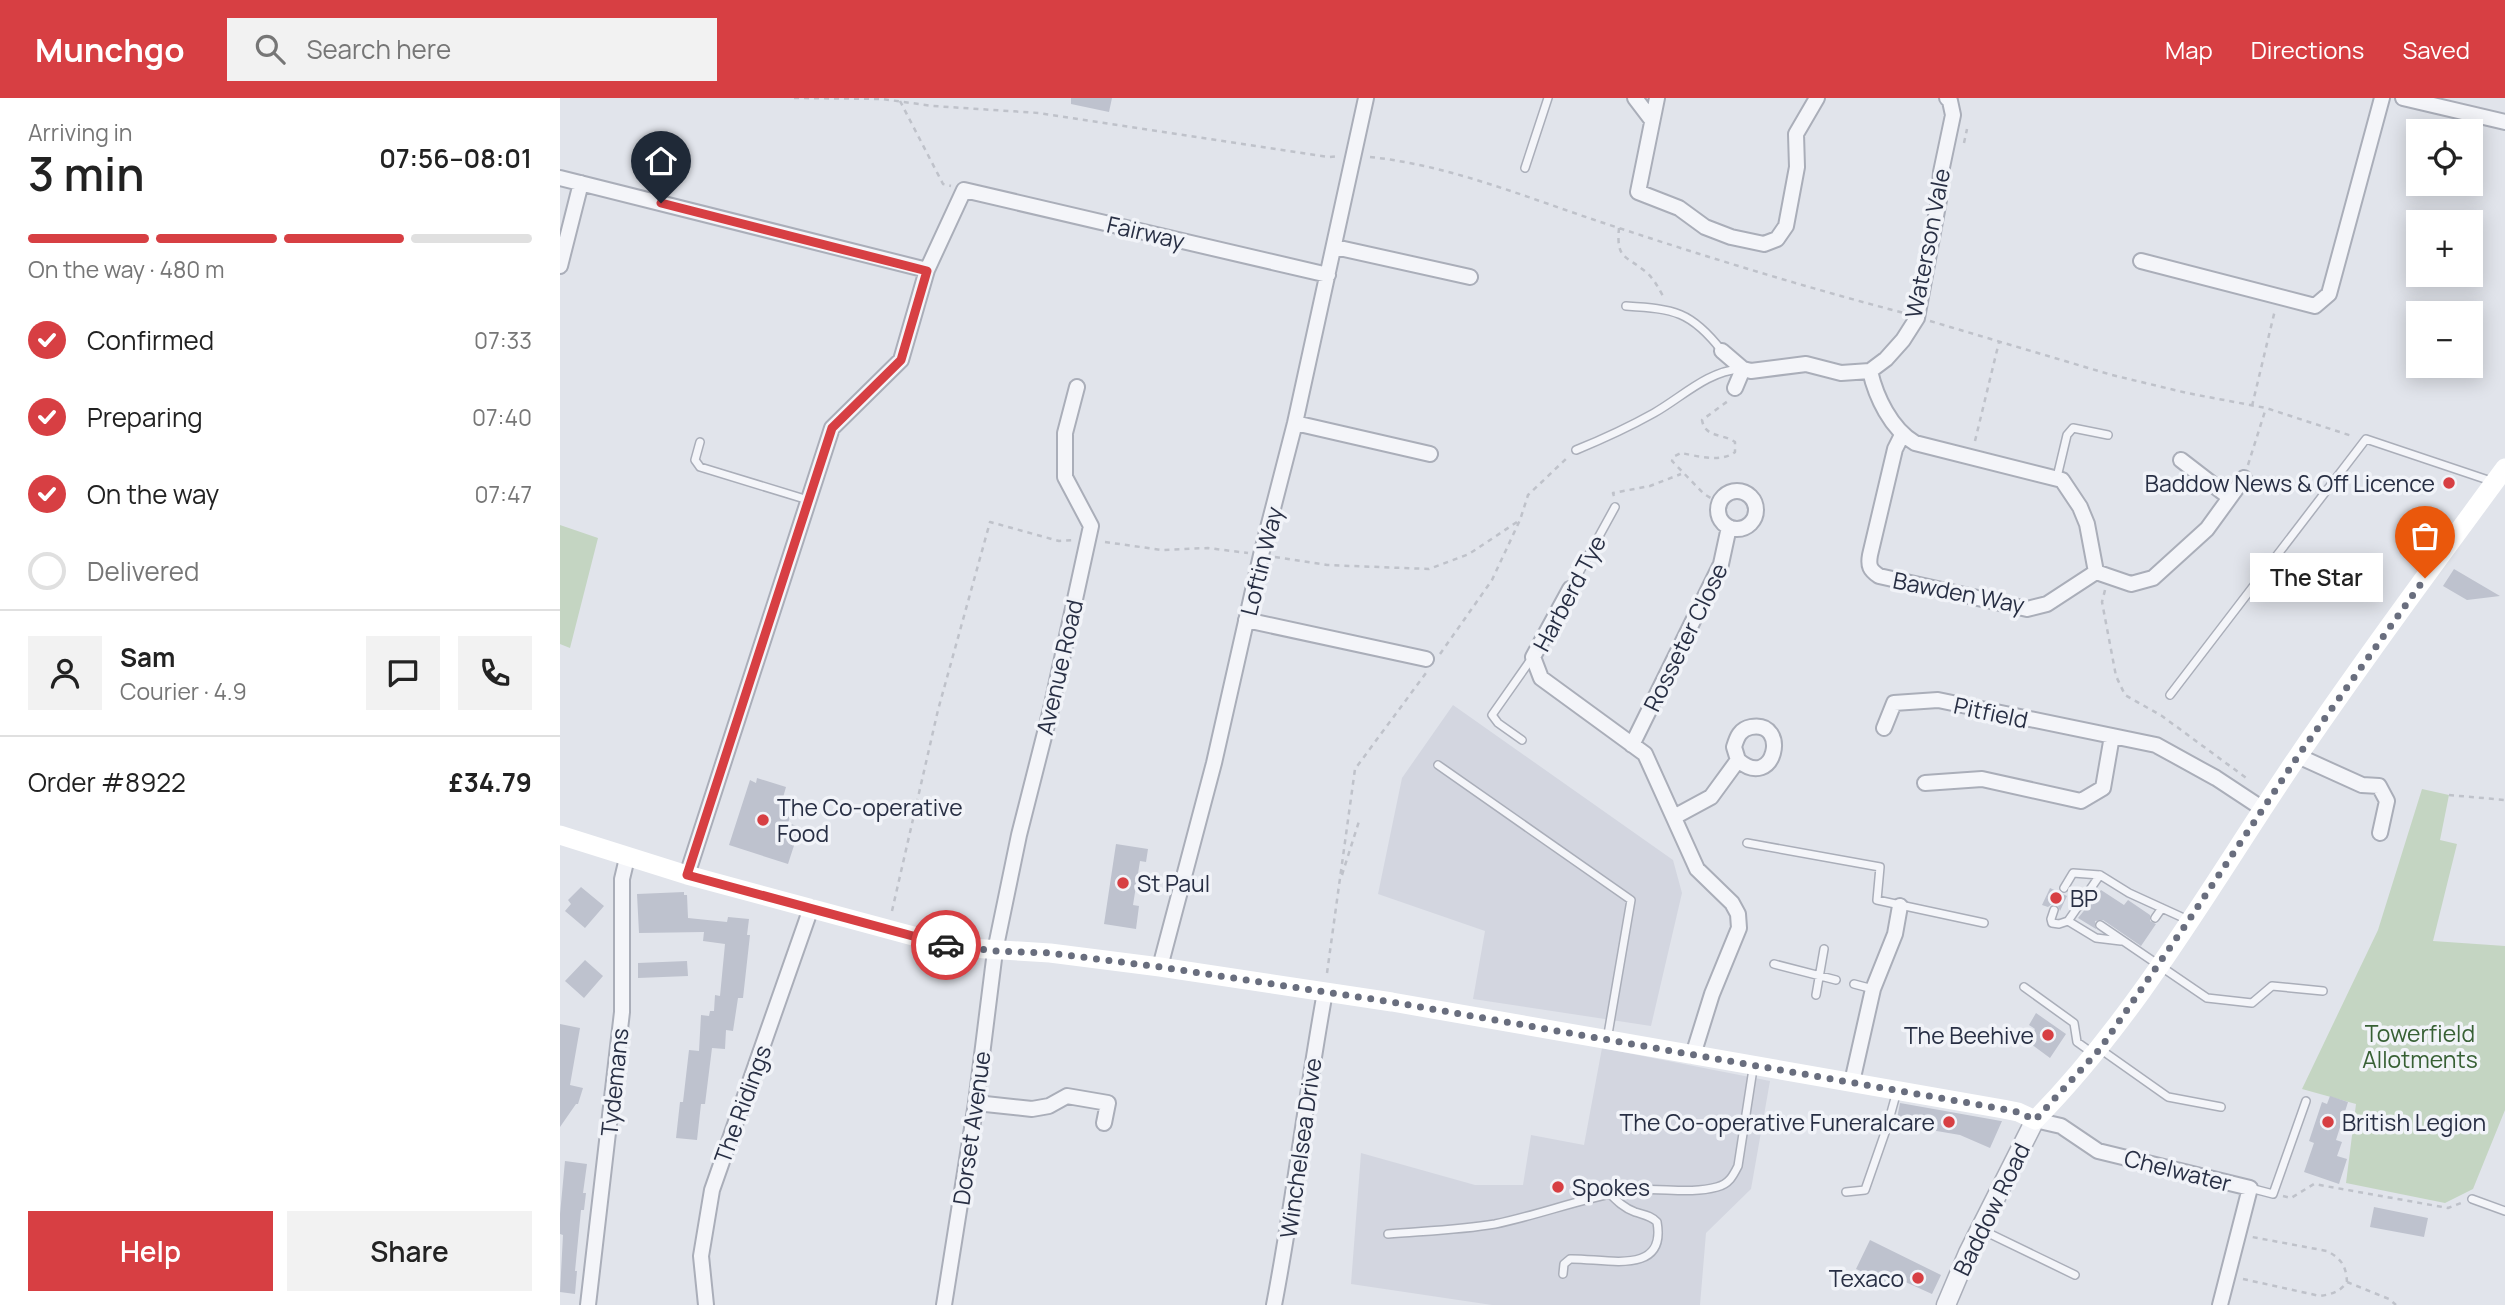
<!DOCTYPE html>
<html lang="en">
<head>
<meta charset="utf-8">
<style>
  body { margin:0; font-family:Manrope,sans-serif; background:#f2f2f2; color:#222; height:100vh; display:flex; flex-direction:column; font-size:26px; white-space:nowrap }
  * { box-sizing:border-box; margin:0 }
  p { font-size:23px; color:#767676 }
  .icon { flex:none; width:38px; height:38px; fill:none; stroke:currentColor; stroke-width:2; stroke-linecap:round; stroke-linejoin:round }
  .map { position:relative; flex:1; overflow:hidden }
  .sheet { display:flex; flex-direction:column; background:#fff; width:560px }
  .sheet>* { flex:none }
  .controls { position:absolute; left:1846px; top:21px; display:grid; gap:14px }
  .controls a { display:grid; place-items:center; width:77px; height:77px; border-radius:0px; background:#fff; box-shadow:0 4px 18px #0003; font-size:35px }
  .pin { position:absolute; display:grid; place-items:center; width:60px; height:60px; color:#fff; margin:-72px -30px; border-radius:50% 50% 50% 0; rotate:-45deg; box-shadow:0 0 7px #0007 }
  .pin .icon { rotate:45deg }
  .courier { position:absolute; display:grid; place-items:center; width:70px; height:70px; margin:-35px; border:5px solid #d73f43; border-radius:50%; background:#fff; color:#222; box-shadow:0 2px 9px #0007 }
  .bubble { position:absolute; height:49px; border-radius:0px; background:#fff; box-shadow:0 4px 18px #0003; font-size:23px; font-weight:600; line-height:49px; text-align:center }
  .overview em { font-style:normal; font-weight:600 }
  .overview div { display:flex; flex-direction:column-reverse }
  .overview { display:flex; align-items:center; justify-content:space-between; height:119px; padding:0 28px }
  h1 { font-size:46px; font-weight:600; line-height:52px }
  .bar { display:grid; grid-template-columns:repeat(4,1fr); gap:10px 7px; align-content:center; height:84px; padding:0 28px }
  .bar i { height:9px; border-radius:5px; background:#e0e0e0 }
  .bar .current { background:#d73f43 }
  .bar p { grid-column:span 4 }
  .line { display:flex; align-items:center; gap:18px; padding:0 28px; border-top:2px solid #e0e0e0 }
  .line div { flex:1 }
  .round { display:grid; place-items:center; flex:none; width:74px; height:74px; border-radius:0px; background:#f2f2f2 }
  ol { padding:0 28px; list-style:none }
  li { display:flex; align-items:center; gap:21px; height:77px }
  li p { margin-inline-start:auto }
  li .icon { padding:7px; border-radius:50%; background:#d73f43; color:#fff; stroke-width:4 }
  li:last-child { color:#767676 }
  li i { width:38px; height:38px; border:4px solid #e0e0e0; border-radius:50% }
  .primary-button { display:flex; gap:14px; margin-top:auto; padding:14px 28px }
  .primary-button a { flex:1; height:80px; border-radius:0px; background:#d73f43; color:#fff; font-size:28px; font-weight:600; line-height:80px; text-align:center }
  .primary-button a+a { background:#f2f2f2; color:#222 }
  header { display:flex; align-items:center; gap:42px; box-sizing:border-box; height:98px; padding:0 35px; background:#d73f43; color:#fff }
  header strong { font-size:33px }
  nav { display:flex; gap:38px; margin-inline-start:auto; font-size:24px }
  .search { width:490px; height:63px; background:#f2f2f2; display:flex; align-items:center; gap:18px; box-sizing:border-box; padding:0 24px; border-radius:0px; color:#767676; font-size:26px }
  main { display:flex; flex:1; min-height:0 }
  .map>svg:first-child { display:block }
  .built { fill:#d3d6e0 }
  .green { fill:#c4d5c2 }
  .building { fill:#bec2ce }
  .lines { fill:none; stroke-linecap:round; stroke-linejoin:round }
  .service-casing { stroke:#aaaeb9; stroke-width:10 }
  .minor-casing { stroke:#aaaeb9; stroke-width:18 }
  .tertiary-casing { stroke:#aaaeb9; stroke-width:21 }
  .path { stroke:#bfc2ca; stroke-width:2.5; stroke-dasharray:5 5; stroke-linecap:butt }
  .service { stroke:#f4f5f9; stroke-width:7 }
  .minor { stroke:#f4f5f9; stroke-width:14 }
  .tertiary { stroke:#f4f5f9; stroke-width:18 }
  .secondary { stroke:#fff; stroke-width:19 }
  .done { stroke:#696e7e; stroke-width:7; stroke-dasharray:0 12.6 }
  .route { stroke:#d73f43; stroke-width:9 }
  .poi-dot { fill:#d73f43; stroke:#f1f3f8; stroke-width:2.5 }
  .labels { text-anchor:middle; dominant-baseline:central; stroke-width:7; stroke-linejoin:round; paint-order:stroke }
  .street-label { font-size:23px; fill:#282f44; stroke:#f1f3f8 }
  .poi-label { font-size:23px; fill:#282f44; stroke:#f1f3f8; text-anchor:start }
  .park-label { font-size:23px; fill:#376034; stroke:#f1f3f8 }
</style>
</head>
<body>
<header>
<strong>Munchgo</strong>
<div class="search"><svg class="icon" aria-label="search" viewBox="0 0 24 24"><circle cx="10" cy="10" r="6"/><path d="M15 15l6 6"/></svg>Search here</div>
<nav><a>Map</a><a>Directions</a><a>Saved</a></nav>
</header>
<main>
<section class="sheet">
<div class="overview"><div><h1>3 min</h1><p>Arriving in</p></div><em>07:56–08:01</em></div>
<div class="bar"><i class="current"></i><i class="current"></i><i class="current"></i><i></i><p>On the way · 480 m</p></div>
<ol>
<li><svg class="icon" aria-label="check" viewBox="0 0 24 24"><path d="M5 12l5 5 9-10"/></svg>Confirmed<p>07:33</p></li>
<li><svg class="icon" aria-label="check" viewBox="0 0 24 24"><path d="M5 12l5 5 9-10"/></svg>Preparing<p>07:40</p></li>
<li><svg class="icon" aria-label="check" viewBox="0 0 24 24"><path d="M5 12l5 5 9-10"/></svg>On the way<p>07:47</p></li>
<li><i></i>Delivered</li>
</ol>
<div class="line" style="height:126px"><a class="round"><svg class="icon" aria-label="person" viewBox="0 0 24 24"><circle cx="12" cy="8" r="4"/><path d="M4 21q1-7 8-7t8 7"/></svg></a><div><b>Sam</b><p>Courier · 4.9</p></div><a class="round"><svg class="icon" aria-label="chat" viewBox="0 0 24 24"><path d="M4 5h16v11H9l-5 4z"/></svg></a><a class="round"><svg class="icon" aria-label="phone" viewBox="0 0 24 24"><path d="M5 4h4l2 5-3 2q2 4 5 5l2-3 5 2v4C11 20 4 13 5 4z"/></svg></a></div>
<div class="line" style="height:91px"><div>Order #8922</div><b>£34.79</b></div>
<div class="primary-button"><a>Help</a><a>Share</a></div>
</section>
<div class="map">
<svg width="1945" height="1207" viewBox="0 0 1945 1207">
  <rect width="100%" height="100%" fill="#e1e4eb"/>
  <path class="built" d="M893,607L1113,762L1122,795L1091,928L913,901L925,833L818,796L842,680Z
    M1042,950L1210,983L1191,1091L1146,1135L1140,1207H932L791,1186L801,1055L915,1087H963L971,1037L1024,1047Z"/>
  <path class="green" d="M0,427L38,440L10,550L0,546Z
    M1862,691L1889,697L1880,742L1897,746L1873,843L1945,848V1012L1913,1091L1885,1105L1786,1085L1796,1006L1742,991L1818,832Z"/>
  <path class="building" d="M511,0H552L549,14L511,6Z
    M1894,471L1940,498L1907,502L1883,488Z
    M197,680L226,689L220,710L225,711L223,717L230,719L228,725L240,729L228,766L169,747L190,682L196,685Z
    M556,746L588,751L586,764L580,763L573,807L579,808L576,831L544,826Z
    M21,789L44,808L25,830L5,813L11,806L8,802Z
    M1490,790L1507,798L1500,813L1497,806H1492L1488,809L1482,807Z
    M1541,792L1564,807L1568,802L1590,817V823L1596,826L1581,848L1543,822L1535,823L1536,831L1518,820Z
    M124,794V797H127L128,820L167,824L168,819L189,821L187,837H190L183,900H178L173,933L166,932L165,951L152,950L145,1006H141L137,1042L116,1040L120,1004H123L129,952L139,953L141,917L149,918L150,913H154L155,897L160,898L165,846L143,843L144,834L79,835L77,796Z
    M25,862L43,878L24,900L5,883Z
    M127,863L128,878L78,880V865Z
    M1476,915L1506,936L1490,960L1467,943L1475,931L1469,927Z
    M0,926L20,930L10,987L23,990L18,1006H16L0,1029Z
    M1770,998L1788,1004L1776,1042L1782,1044L1777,1058L1787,1061L1779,1086L1744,1074L1754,1045L1749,1043L1762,1004L1767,1006Z
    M1340,1005L1441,1023H1442L1430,1050L1400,1037L1336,1026Z
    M5,1063L27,1066L23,1095H26L24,1112H21L15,1173H17L15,1196L0,1194L3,1137L0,1136V1116Z
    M1814,1109L1868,1120L1864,1139L1810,1129Z
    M1310,1142L1381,1177L1372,1196L1341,1182L1338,1190L1296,1171Z"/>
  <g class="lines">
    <g class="service-casing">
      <path id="service" d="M965,70L988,0
        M1066,208C1114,211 1131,213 1162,253
        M140,344L135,362L140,369L248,402
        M1016,352C1043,341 1069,329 1094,315C1122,299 1148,273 1180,271
        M1497,379L1507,337L1513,330L1548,337
        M1010,491L1055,409
        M1610,597L1806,341L1934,384
        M962,642L938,625L932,617L972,560
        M878,667L1071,802L1047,942
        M1187,745L1320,769L1317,802L1424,825
        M1504,790L1513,775L1540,777
        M1494,812L1491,821L1492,825L1499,826L1508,823
        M1595,820L1602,810
        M1540,827L1647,900L1692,905L1712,888L1763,893
        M1561,843L1536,840L1508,823L1540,777L1569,795L1628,822
        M1214,866L1276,882
        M1294,886L1313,891
        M1464,889L1514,925L1517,944L1531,954
        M1256,897L1264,851
        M1540,951L1608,999L1661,1009
        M1690,1090L1713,1096L1746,1003
        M1286,1094L1305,1092L1327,1029L1337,993
        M1912,1101L1945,1113
        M1422,1132L1515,1177
        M828,1136C864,1133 900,1132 935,1126C979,1117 1022,1100 1066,1093C1096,1088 1127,1097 1157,1089C1169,1086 1173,1078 1178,1068L1193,971
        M1003,1176L1004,1166L1010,1161C1044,1160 1107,1179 1097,1124C1090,1117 1084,1117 1075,1114C1064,1110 1057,1103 1049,1095"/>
    </g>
    <g class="minor-casing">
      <path id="minor" d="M1075,0L1091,21
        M1097,0L1078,94L1119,110L1145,129L1171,139L1204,146L1217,141L1226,128L1237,69L1236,36L1257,0
        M1843,0L1945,24
        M0,80L367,172
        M775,149L910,179
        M1581,163L1755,208L1769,196L1822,0
        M0,168L21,85
        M1162,253L1183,271L1191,273L1246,266L1281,275L1310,273L1326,261L1343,242L1357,220L1379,102L1381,74L1393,17L1390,3L1387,0
        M1310,273C1316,299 1331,331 1355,345L1502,382L1520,409L1527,426L1536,474L1571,486L1593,480L1647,431L1684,380
        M1175,290L1183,271
        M735,325L870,356
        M1342,337L1335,351L1310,457C1308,468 1310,472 1319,478L1467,511L1487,506L1536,474
        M1621,362L1669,399
        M1158 412a19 19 0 1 1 38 0a19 19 0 1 1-38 0Z
        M1010,491L973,559L981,580L1085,656L1137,771L1172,805L1178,816L1179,830L1152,896L1133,957
        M686,522L866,561
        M1324,630L1334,605L1378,602L1596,647L1656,680L1703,711
        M1072,647L1161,466L1169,429
        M1738,658L1802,687L1819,688L1827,703L1820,735
        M1365,685L1422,681L1521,703L1543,690L1552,638
        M1114,719L1151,699L1178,662C1215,694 1230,622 1191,629C1180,631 1177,639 1174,649L1178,662
        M127,777L272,330L341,262L367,172L404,92L768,177
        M600,869L654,665L701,457L735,325L806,0
        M1292,984L1313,891L1335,836L1340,808
        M416,1005L472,1011L489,1008L507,998L548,1005L544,1025
        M1475,1022L1501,1028L1538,1053L1690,1090L1660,1207
        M28,1207L62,914V781L67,760
        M146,1207L141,1158L152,1092L251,810
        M384,1207L416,1005L435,853L459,737L491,611L531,428L505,379V335L517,289
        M714,1207C734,1103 746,998 765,894"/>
    </g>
    <g class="tertiary-casing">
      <path id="tertiary" d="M1386,1207L1408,1155L1475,1022"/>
    </g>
    <path class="path" d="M234,0L322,1L373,8L479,15L769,59L779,58
      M340,3L383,86L391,88
      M1404,45L1407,31
      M810,59C896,68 977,104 1059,130C1153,161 1248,190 1344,215
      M1059,130C1056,162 1066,157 1086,174C1094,181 1098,189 1103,198
      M1370,223L1552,277L1627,295L1706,310L1792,338
      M1692,308L1715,212
      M1415,343L1439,244
      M1688,367L1706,310
      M1054,398L1053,395L1090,388L1121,376
      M1159,405L1144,396L1112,363L1113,359L1121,355C1137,358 1162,365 1175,354V344C1162,335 1145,340 1142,322L1168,303
      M545,444L602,452L648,450L688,455
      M715,459L767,467L869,471L909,456L960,422
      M1545,492L1542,504L1556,578L1565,597L1602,618L1689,682
      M880,556L932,482L960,422L968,397L1008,359
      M1889,697L1945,702
      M782,777L800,720
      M332,813L378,612L430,424L499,443L514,442
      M767,875L795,671L866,575
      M1723,1098L1731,1100L1754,1086L1888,1110L1901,1105
      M1683,1181L1760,1198C1772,1196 1780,1194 1787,1184C1786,1168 1782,1161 1767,1153L1692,1139
      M1787,1184L1829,1201L1836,1207"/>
    <use href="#service" class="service"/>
    <use href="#minor" class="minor"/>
    <use href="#tertiary" class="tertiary"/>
    <path class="secondary" d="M0,737L127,777L394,849L490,855L600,869L832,904L1443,1011L1458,1014L1475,1022C1579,917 1655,780 1738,658C1805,560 1875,465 1945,370"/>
  </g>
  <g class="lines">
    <path class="done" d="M386,847L435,853L490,855L600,869L832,904L1443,1011L1458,1014L1475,1022L1540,951L1629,822L1738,658L1865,480"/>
    <path class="route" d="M101,105L367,173L341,262L272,330L127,777L386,847"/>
  </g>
  <g class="poi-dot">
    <circle cx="1889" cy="385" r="7"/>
    <circle cx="203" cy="722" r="7"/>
    <circle cx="563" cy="785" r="7"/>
    <circle cx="1496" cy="800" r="7"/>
    <circle cx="1488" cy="937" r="7"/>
    <circle cx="1389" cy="1024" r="7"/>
    <circle cx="1768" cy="1024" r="7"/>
    <circle cx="998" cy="1089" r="7"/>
    <circle cx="1358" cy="1180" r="7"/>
  </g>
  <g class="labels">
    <g class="street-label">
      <text transform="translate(586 134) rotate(13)">Fairway</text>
      <text transform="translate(1367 145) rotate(-79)">Waterson Vale</text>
      <text transform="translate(701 463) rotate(-76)">Loftin Way</text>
      <text transform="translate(1399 494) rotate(11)">Bawden Way</text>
      <text transform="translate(1009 495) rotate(-62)">Harberd Tye</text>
      <text transform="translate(1125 539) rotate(-64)">Rosseter Close</text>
      <text transform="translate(499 569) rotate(-77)">Avenue Road</text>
      <text transform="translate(1431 614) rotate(12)">Pitfield</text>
      <text transform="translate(54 984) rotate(-84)">Tydemans</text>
      <text transform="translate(182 1006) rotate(-70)">The Ridings</text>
      <text transform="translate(411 1030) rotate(-82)">Dorset Avenue</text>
      <text transform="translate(740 1050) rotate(-82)">Winchelsea Drive</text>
      <text transform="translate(1618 1072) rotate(14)">Chelwater</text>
      <text transform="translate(1431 1111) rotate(-64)">Baddow Road</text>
    </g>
    <g class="poi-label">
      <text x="1875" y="385" text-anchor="end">Baddow News &amp; Off Licence</text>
      <text x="217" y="709">The Co-operative<tspan x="217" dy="26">Food</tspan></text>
      <text x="577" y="785">St Paul</text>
      <text x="1510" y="800">BP</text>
      <text x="1474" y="937" text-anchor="end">The Beehive</text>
      <text x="1375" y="1024" text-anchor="end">The Co-operative Funeralcare</text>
      <text x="1782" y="1024">British Legion</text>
      <text x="1012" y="1089">Spokes</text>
      <text x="1344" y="1180" text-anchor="end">Texaco</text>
    </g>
    <g class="park-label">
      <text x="1860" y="935">Towerfield<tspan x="1860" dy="26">Allotments</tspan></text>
    </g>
  </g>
</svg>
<div class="controls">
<a><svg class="icon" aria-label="locate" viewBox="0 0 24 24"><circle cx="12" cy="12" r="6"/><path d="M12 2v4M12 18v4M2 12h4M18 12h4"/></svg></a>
<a>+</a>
<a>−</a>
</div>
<div class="pin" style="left:1865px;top:480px;background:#ea580c"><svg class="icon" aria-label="bag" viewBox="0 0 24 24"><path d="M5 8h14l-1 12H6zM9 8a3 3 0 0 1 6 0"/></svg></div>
<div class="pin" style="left:101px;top:105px;background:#1f2937"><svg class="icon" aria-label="home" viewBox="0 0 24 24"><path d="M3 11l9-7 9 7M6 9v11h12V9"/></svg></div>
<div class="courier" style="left:386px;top:847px"><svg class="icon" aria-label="car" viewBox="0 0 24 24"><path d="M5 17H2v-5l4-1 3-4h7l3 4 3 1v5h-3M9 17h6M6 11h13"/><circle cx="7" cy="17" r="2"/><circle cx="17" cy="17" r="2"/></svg></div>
<div class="bubble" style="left:1690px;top:455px;width:133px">The Star</div>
</div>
</main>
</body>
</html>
